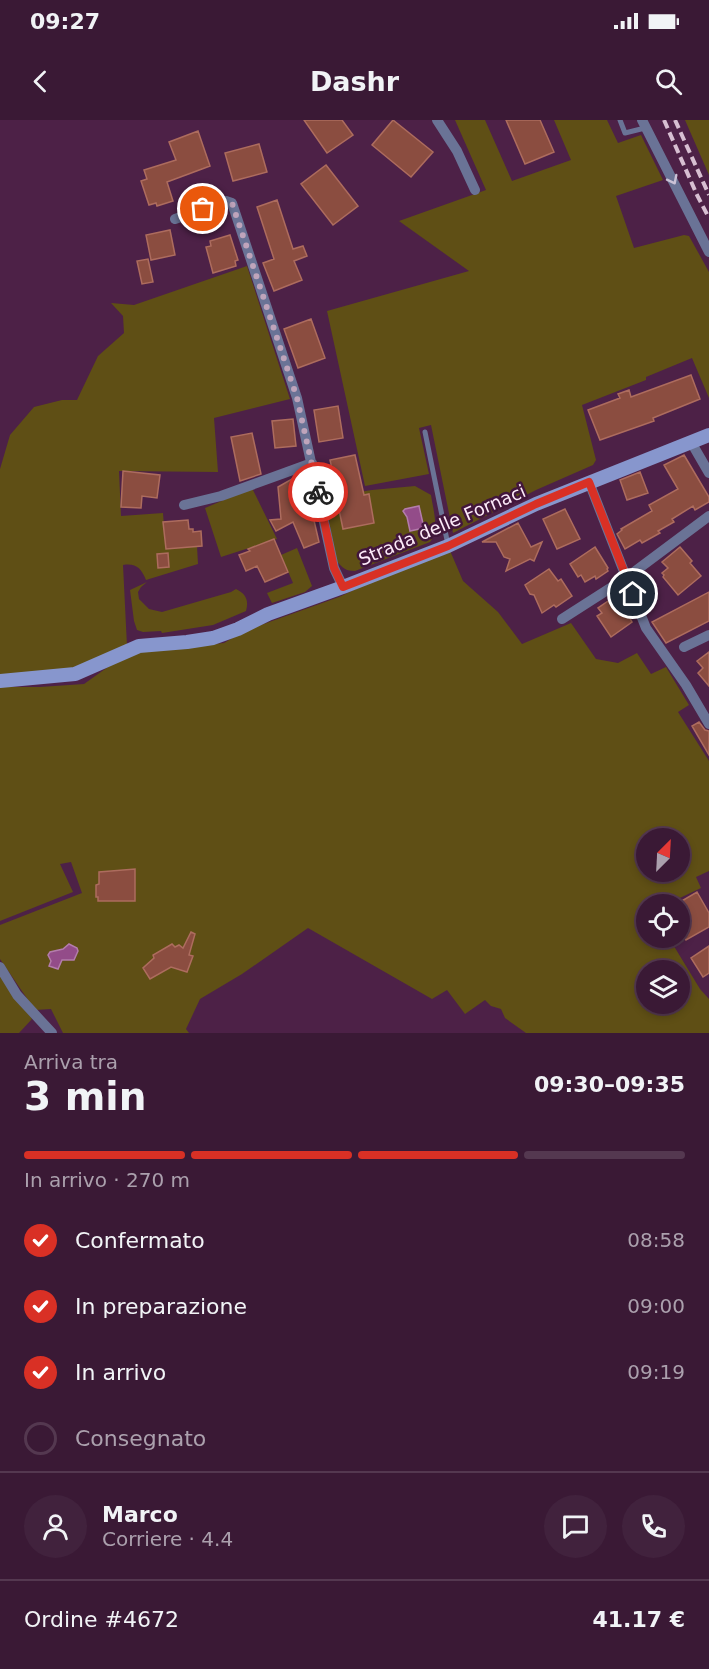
<!DOCTYPE html>
<html lang="it">
<head>
<meta charset="utf-8">
<style>
  body { margin:0; font-family:"DejaVu Sans",sans-serif; background:#41223d; color:#f1f3f6; height:100vh; display:flex; flex-direction:column; font-size:22px; white-space:nowrap }
  * { box-sizing:border-box; margin:0 }
  p { font-size:20px; color:#aba0ad }
  .icon { flex:none; width:33px; height:33px; fill:none; stroke:currentColor; stroke-width:2; stroke-linecap:round; stroke-linejoin:round }
  .map { position:relative; height:913px; overflow:hidden }
  .panel { display:flex; flex-direction:column; background:#3a1935; flex:1 }
  .panel>* { flex:none }
  .needle { width:39px; rotate:24deg }
  .tools { position:absolute; left:636px; top:708px; display:grid; gap:12px }
  .tools a { display:grid; place-items:center; width:54px; height:54px; border-radius:50%; background:#3a1935; box-shadow:0 3px 9px #0003,0 0 0 2px #543850; font-size:30px }
  .pin { position:absolute; display:grid; place-items:center; width:51px; height:51px; color:#fff; margin:-26px; border:3px solid #fff; border-radius:50%; box-shadow:0 2px 6px #0007 }
  .courier { position:absolute; display:grid; place-items:center; width:60px; height:60px; margin:-30px; border:4px solid #d93025; border-radius:50%; background:#fff; color:#222; box-shadow:0 2px 8px #0007 }
  .overview em { font-style:normal; font-weight:700 }
  .overview div { display:flex; flex-direction:column-reverse }
  .overview { display:flex; align-items:center; justify-content:space-between; height:102px; padding:0 24px }
  h1 { font-size:39px; font-weight:700; line-height:45px }
  .bar { display:grid; grid-template-columns:repeat(4,1fr); gap:9px 6px; align-content:center; height:72px; padding:0 24px }
  .bar i { height:8px; border-radius:4px; background:#543850 }
  .bar .current { background:#d93025 }
  .bar p { grid-column:span 4 }
  .line { display:flex; align-items:center; gap:15px; padding:0 24px; border-top:2px solid #543850 }
  .line div { flex:1 }
  .round { display:grid; place-items:center; flex:none; width:63px; height:63px; border-radius:32px; background:#41223d }
  ol { padding:0 24px; list-style:none }
  li { display:flex; align-items:center; gap:18px; height:66px }
  li p { margin-inline-start:auto }
  li .icon { padding:6px; border-radius:50%; background:#d93025; color:#fff; stroke-width:4 }
  li:last-child { color:#aba0ad }
  li i { width:33px; height:33px; border:3px solid #543850; border-radius:50% }
  .status { display:flex; justify-content:space-between; align-items:center; height:42px; padding:0 30px; background:#3a1935; direction:ltr }
  .status svg { height:16px; fill:currentColor }
  header { display:flex; justify-content:space-between; align-items:center; height:78px; padding:0 24px; background:#3a1935; font-size:27px; font-weight:700 }
  .map>svg:first-child { display:block }
  .green { fill:#5f4f15; fill-rule:evenodd }
  .water { fill:#934c89; stroke:#b37cab; stroke-width:1.5 }
  .building { fill:#8b4d40; stroke:#ad6c5e; stroke-width:1.5 }
  .lines { fill:none; stroke-linecap:round; stroke-linejoin:round }
  .lane { stroke:#6a7396; stroke-width:5 }
  .street { stroke:#6a7396; stroke-width:10 }
  .secondary { stroke:#8796cd; stroke-width:14 }
  .rail { stroke:#d7bfd2; stroke-width:4; stroke-dasharray:9 4.5; stroke-linecap:butt }
  .oneway { stroke:#cac1d6 }
  .done { stroke:#bfa4bb; stroke-width:6; stroke-dasharray:0 10.8 }
  .route { stroke:#d93025; stroke-width:8 }
  .labels { text-anchor:middle; dominant-baseline:central; stroke-width:5; stroke-linejoin:round; paint-order:stroke }
  .street-label { font-size:18px; fill:#fdebf9; stroke:#42163c }
</style>
</head>
<body>
<div class="status"><b>09:27</b><svg viewBox="0 0 49 12"><path d="M0 12V9h3v3zM5 12V6h3v6zM10 12V3h3v9zM15 12V0h3v12zM26 1h20v11H26zM47 4h2v5h-2z"/></svg></div>
<header><svg class="icon" aria-label="back" viewBox="0 0 24 24"><path d="M15 5l-7 7 7 7"/></svg>Dashr<svg class="icon" aria-label="search" viewBox="0 0 24 24"><circle cx="10" cy="10" r="6"/><path d="M15 15l6 6"/></svg></header>
<div class="map">
<svg width="709" height="913" viewBox="0 0 709 913">
  <rect width="100%" height="100%" fill="#4d2147"/>
  <path class="green" d="M455,0H485L512,61L571,40L554,0H607L618,23L641,15L663,60L616,76L634,128L684,115L689,116L709,152V278L692,238L646,257V260L582,285L596,340L593,345L536,370L453,413L431,305L419,308L429,354L365,366L327,191L469,151L399,101L486,70Z
    M685,0H709V55Z
    M247,146L290,279L214,298L218,352L119,351L121,396L163,393L165,420L197,426L198,444L146,460C141,448 136,443 123,445L127,526L65,551L0,557V349L10,315L34,287L62,280H77L98,236L124,213L123,196L111,183L134,185Z
    M415,366L431,375C433,389 440,411 430,422L355,451C346,451 342,448 336,440L325,377L372,370Z
    M252,368L277,419L221,437L205,388Z
    M448,426L463,461L498,492L522,524L571,503L596,539L618,543L637,533L651,554L666,547L689,585L678,592L709,641V751L696,757L701,768L667,784H646V818H669L700,869L709,879V913H526L505,898L501,889L491,886L485,880L465,894L447,870L432,879L308,808L242,854L200,879L186,909L189,913H63L51,889L35,890L0,839V805L82,773L71,742L60,744L73,772L0,801V567H40L84,564L115,542L137,532L224,523L244,511L339,477ZM646,718H680V752H646ZM646,850H680V884H646Z
    M297,428L312,466L305,472L272,483L267,473L293,463L281,435Z
    M147,462L141,467L138,472L139,479L149,489L162,492L231,472L236,469C246,474 249,480 246,491L213,505L162,513L161,511L143,512L137,510L134,501L130,470Z
    M0,853L32,899L19,913H0Z"/>
  <path class="water" d="M419,386L424,408L410,411L407,397L403,391L405,389Z
    M69,824L77,828L78,831L74,840H62L58,849L49,846L51,841L48,835L50,832L63,829Z"/>
  <path class="building" d="M304,0H342L353,15L327,33Z
    M393,0L433,32L411,57L372,25Z
    M506,0H540L554,32L525,44Z
    M198,11L210,46L167,62L173,81L157,86L156,83L149,85L141,61L147,59L144,50L176,40L169,22Z
    M259,24L267,52L233,61L225,33Z
    M326,45L358,86L333,105L301,64Z
    M277,80L293,129L303,126L307,136L294,141L302,160L274,171L263,143L274,139L257,87Z
    M170,110L175,135L151,140L146,115Z
    M230,115L238,140L235,141L236,146L213,153L206,127L211,126L210,121Z
    M148,139L153,162L142,164L137,141Z
    M311,199L325,238L298,248L284,209Z
    M691,255L700,279L653,298L654,301L600,320L588,290L620,278L618,274L629,270L631,277Z
    M338,286L343,318L319,322L314,290Z
    M293,299L296,326L275,328L272,301Z
    M252,313L261,354L240,361L231,317Z
    M355,335L364,375L369,374L374,403L343,409L337,380H339L330,340Z
    M684,335L709,377V382L695,390L693,386L672,399L674,402L658,411L660,413L642,423L640,420L625,429L617,414L622,410L621,409L652,391L649,385L678,369L664,345Z
    M123,351L160,355L157,378L142,376L141,388L121,387Z
    M640,352L648,373L627,380L620,360Z
    M292,359L313,396L319,422L304,428L293,402L276,411L270,400L281,399L278,367Z
    M565,389L580,419L557,429L543,399Z
    M188,400L189,409H193V412L201,411L202,426L166,429L163,402Z
    M518,403L531,427L542,422L534,441L530,439L506,451L510,439L504,437L496,422H482Z
    M274,419L288,452L265,462L257,446L246,451L239,435L250,431L248,429Z
    M595,427L608,448L607,449L608,451L596,459L595,456L585,462L581,455L578,457L570,444Z
    M680,427L692,441L690,443L701,456L678,475L663,457L664,455L662,453L668,448L662,442Z
    M168,433L169,447L158,448L157,434Z
    M549,449L558,461L561,459L572,476L556,487L554,485L542,493L534,475L530,474L525,465Z
    M709,472V501L666,523L652,502Z
    M617,475L632,502L611,517L597,496L602,493L598,488Z
    M709,532V566L698,553L703,548L697,541Z
    M699,602L705,610L709,611V635L692,606Z
    M135,749V781H98V777H96V765L99,764V752Z
    M697,772L709,793V807L686,820L680,808V782Z
    M191,812L195,814L189,835L193,836L187,852L171,847L150,859L143,848L154,838L153,835L172,824L175,827L179,825L183,828Z
    M709,826V853L703,857L691,838Z"/>
  <g class="lines">
    <path class="lane" d="M620,0L625,13L645,8
      M425,312L448,425"/>
    <path class="street" d="M437,0L457,31L475,70
      M642,0L709,132
      M175,99L226,81L232,83L297,278L334,448L343,467
      M691,322L709,353
      M589,362L646,508L686,565L709,604
      M184,385L221,376L312,343
      M562,499L626,458L709,396
      M684,527L709,515
      M0,847L17,875L52,913"/>
    <path class="secondary" d="M0,561L75,554L139,526L187,522L213,518L238,509L268,494L343,467L448,426L536,384L709,315"/>
    <path class="rail" d="M664,0L697,75L709,98
      M675,0L709,75"/>
  </g>
  <defs><path id="oneway-chevron" d="M-2-3.5L2.5 0L-2 3.5" fill="none" stroke-width="1.6" stroke-linecap="round" stroke-linejoin="round" transform="scale(1.5)"/></defs>
  <use class="oneway" href="#oneway-chevron" transform="translate(673 60) rotate(63)"/>
  <g class="lines">
    <path class="done" d="M203,89L226,81L232,83L297,278L318,372"/>
    <path class="route" d="M318,372L334,448L343,467L448,426L536,384L589,362L633,474"/>
  </g>
  <g class="labels">
    <g class="street-label">
      <text transform="translate(442 405) rotate(-23)">Strada delle Fornaci</text>
    </g>
  </g>
</svg>
<div class="tools">
<a><svg class="needle" viewBox="-14 -14 28 28"><path d="M0-13l5 13h-10z" fill="#e53935"/><path d="M0 13l5-13h-10z" fill="#aba0ad"/></svg></a>
<a><svg class="icon" aria-label="locate" viewBox="0 0 24 24"><circle cx="12" cy="12" r="6"/><path d="M12 2v4M12 18v4M2 12h4M18 12h4"/></svg></a>
<a><svg class="icon" aria-label="layers" viewBox="0 0 24 24"><path d="M12 4l9 5-9 5-9-5zM3 14l9 5 9-5"/></svg></a>
</div>
<div class="pin" style="left:203px;top:89px;background:#ea580c"><svg class="icon" aria-label="bag" viewBox="0 0 24 24"><path d="M5 8h14l-1 12H6zM9 8a3 3 0 0 1 6 0"/></svg></div>
<div class="pin" style="left:633px;top:474px;background:#1f2937"><svg class="icon" aria-label="home" viewBox="0 0 24 24"><path d="M3 11l9-7 9 7M6 9v11h12V9"/></svg></div>
<div class="courier" style="left:318px;top:372px"><svg class="icon" aria-label="bike" viewBox="0 0 24 24"><circle cx="6" cy="16" r="4"/><circle cx="18" cy="16" r="4"/><path d="M6 16l4-8h5l3 8M10 8l3 8H6M13 5h3"/></svg></div>
</div>
<section class="panel">
<div class="overview"><div><h1>3 min</h1><p>Arriva tra</p></div><em>09:30–09:35</em></div>
<div class="bar"><i class="current"></i><i class="current"></i><i class="current"></i><i></i><p>In arrivo · 270 m</p></div>
<ol>
<li><svg class="icon" aria-label="check" viewBox="0 0 24 24"><path d="M5 12l5 5 9-10"/></svg>Confermato<p>08:58</p></li>
<li><svg class="icon" aria-label="check" viewBox="0 0 24 24"><path d="M5 12l5 5 9-10"/></svg>In preparazione<p>09:00</p></li>
<li><svg class="icon" aria-label="check" viewBox="0 0 24 24"><path d="M5 12l5 5 9-10"/></svg>In arrivo<p>09:19</p></li>
<li><i></i>Consegnato</li>
</ol>
<div class="line" style="height:108px"><a class="round"><svg class="icon" aria-label="person" viewBox="0 0 24 24"><circle cx="12" cy="8" r="4"/><path d="M4 21q1-7 8-7t8 7"/></svg></a><div><b>Marco</b><p>Corriere · 4.4</p></div><a class="round"><svg class="icon" aria-label="chat" viewBox="0 0 24 24"><path d="M4 5h16v11H9l-5 4z"/></svg></a><a class="round"><svg class="icon" aria-label="phone" viewBox="0 0 24 24"><path d="M5 4h4l2 5-3 2q2 4 5 5l2-3 5 2v4C11 20 4 13 5 4z"/></svg></a></div>
<div class="line" style="height:78px"><div>Ordine #4672</div><b>41.17 €</b></div>
</section>
</body>
</html>
